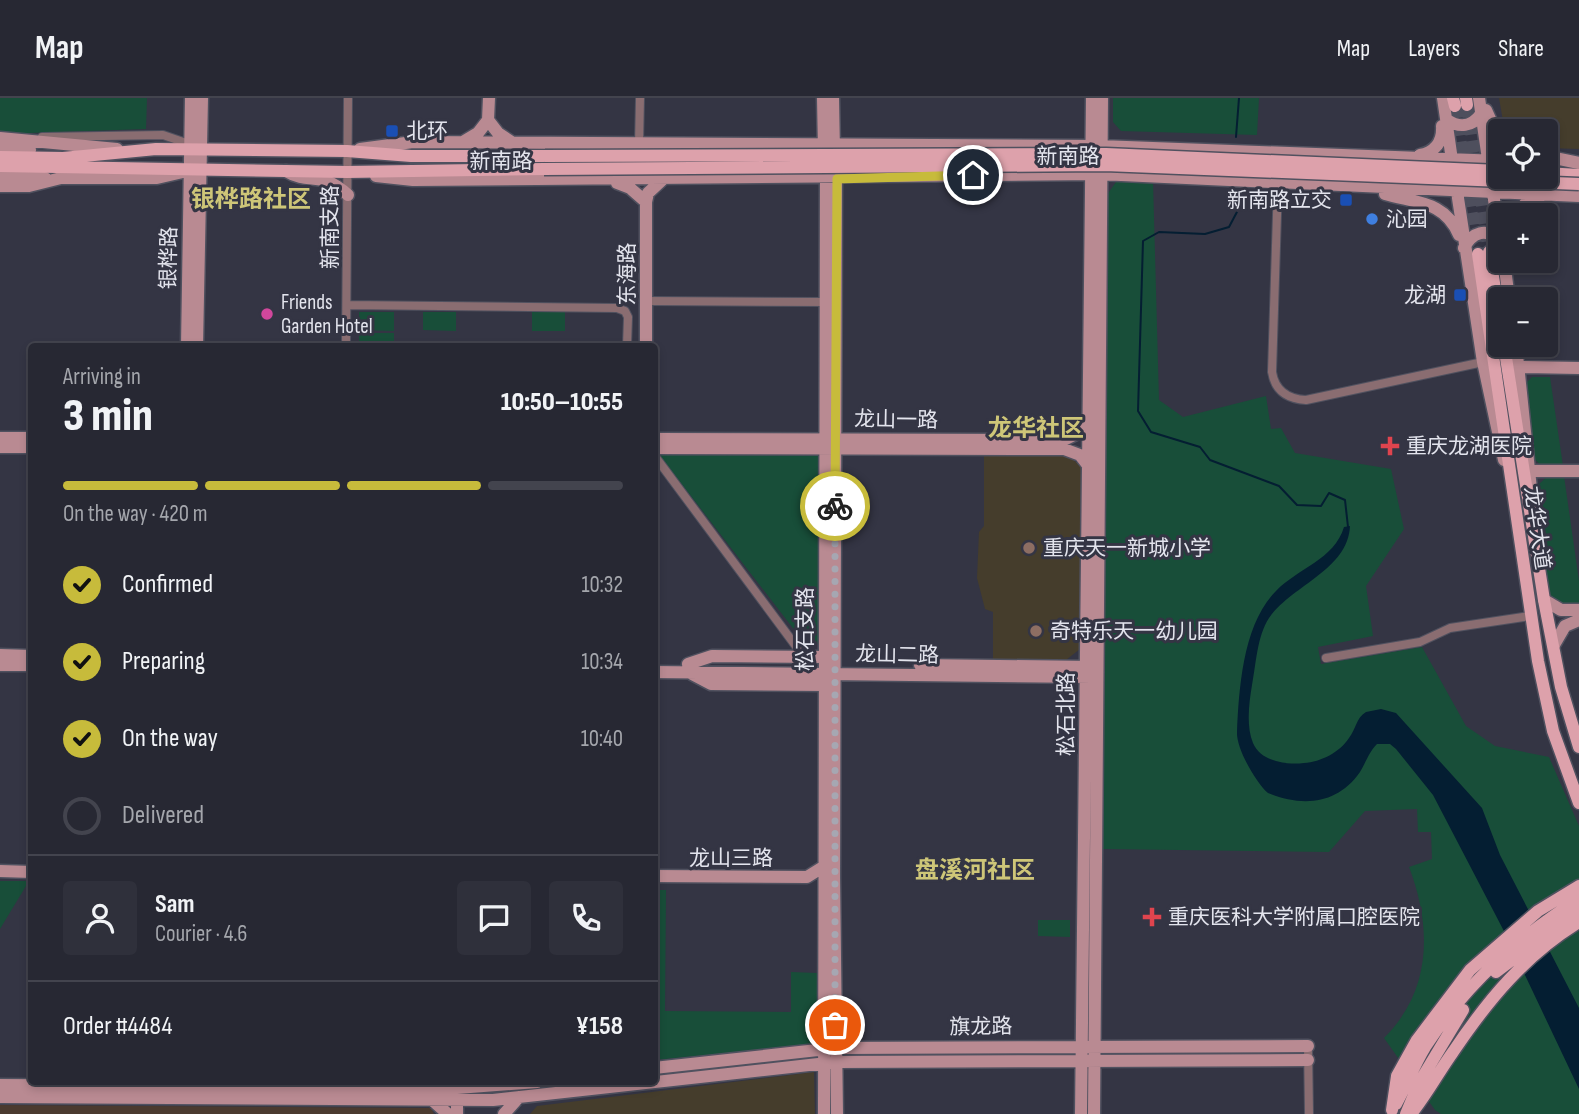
<!DOCTYPE html>
<html lang="en">
<head>
<meta charset="utf-8">
<style>
  body { margin:0; font-family:"Sofia Sans Condensed","Noto Sans SC",sans-serif; background:#2f303b; color:#f1f3f6; height:100vh; display:flex; flex-direction:column; font-size:26px; white-space:nowrap }
  * { box-sizing:border-box; margin:0 }
  p { font-size:23px; color:#a4a6ac }
  .icon { flex:none; width:38px; height:38px; fill:none; stroke:currentColor; stroke-width:2; stroke-linecap:round; stroke-linejoin:round }
  .map { position:relative; flex:1; overflow:hidden }
  .panel { position:absolute; left:28px; top:245px; width:630px; height:742px; display:flex; flex-direction:column; background:#272833; border-radius:7px; box-shadow:0 4px 10px #0003,0 0 0 2px #43444e }
  .panel>* { flex:none }
  .buttons { position:absolute; left:1488px; top:21px; display:grid; gap:14px }
  .buttons a { display:grid; place-items:center; width:70px; height:70px; border-radius:7px; background:#272833; box-shadow:0 4px 10px #0003,0 0 0 2px #43444e; font-size:35px }
  .pin { position:absolute; display:grid; place-items:center; width:60px; height:60px; color:#fff; margin:-30px; border:4px solid #fff; border-radius:50%; box-shadow:0 2px 7px #0007 }
  .courier { position:absolute; display:grid; place-items:center; width:70px; height:70px; margin:-35px; border:5px solid #c7bb3b; border-radius:50%; background:#fff; color:#222; box-shadow:0 2px 9px #0007 }
  .headline em { font-style:normal; font-weight:800 }
  .headline div { display:flex; flex-direction:column-reverse }
  .headline { display:flex; align-items:center; justify-content:space-between; height:119px; padding:0 35px }
  h1 { font-size:46px; font-weight:800; line-height:52px }
  .bar { display:grid; grid-template-columns:repeat(4,1fr); gap:10px 7px; align-content:center; height:84px; padding:0 35px }
  .bar i { height:9px; border-radius:5px; background:#43444e }
  .bar .current { background:#c7bb3b }
  .bar p { grid-column:span 4 }
  .line { display:flex; align-items:center; gap:18px; padding:0 35px; border-top:2px solid #43444e }
  .line div { flex:1 }
  .round { display:grid; place-items:center; flex:none; width:74px; height:74px; border-radius:7px; background:#2f303b }
  ol { padding:0 35px; list-style:none }
  li { display:flex; align-items:center; gap:21px; height:77px }
  li p { margin-inline-start:auto }
  li .icon { padding:7px; border-radius:50%; background:#c7bb3b; color:#111; stroke-width:4 }
  li:last-child { color:#a4a6ac }
  li i { width:38px; height:38px; border:4px solid #43444e; border-radius:50% }
  header { display:flex; align-items:center; gap:42px; box-sizing:border-box; height:98px; padding:0 35px; background:#272833; border-bottom:2px solid #43444e }
  header strong { font-size:33px }
  nav { display:flex; gap:38px; margin-inline-start:auto; font-size:24px }
  .map>svg:first-child { display:block }
  .industrial { fill:#4b3a2f }
  .education { fill:#453d2c }
  .green { fill:#184e39 }
  .water { fill:#041e32 }
  .lines { fill:none; stroke-linecap:round; stroke-linejoin:round }
  .stream { stroke:#041e32; stroke-width:2 }
  .primary-tunnel { stroke:#4e4f5d; stroke-width:12; stroke-dasharray:12 6; stroke-linecap:butt }
  .street-casing { stroke:#50515f; stroke-width:10 }
  .secondary-casing { stroke:#50515f; stroke-width:15 }
  .primary-casing { stroke:#50515f; stroke-width:15 }
  .street { stroke:#8a6d71; stroke-width:8 }
  .secondary { stroke:#b98a92; stroke-width:12 }
  .primary { stroke:#dda1ab; stroke-width:12 }
  .primary-bridge-casing { stroke:#50515f; stroke-width:15; stroke-linecap:butt }
  .primary-bridge { stroke:#dda1ab; stroke-width:12 }
  .done { stroke:#a6a7b2; stroke-width:7; stroke-dasharray:0 12.6 }
  .route { stroke:#c7bb3b; stroke-width:9 }
  .transit-dot { fill:#1a4fb4; stroke:#343544; stroke-width:2.5 }
  .shop-dot { fill:#3f7fe0; stroke:#343544; stroke-width:2.5 }
  .hotel-dot { fill:#d1479c; stroke:#343544; stroke-width:2.5 }
  .health-dot { fill:#e0444e; stroke:#343544; stroke-width:2.5 }
  .education-dot { fill:#8d6e63; stroke:#343544; stroke-width:2.5 }
  .labels { text-anchor:middle; dominant-baseline:central; stroke-width:6; stroke-linejoin:round; paint-order:stroke }
  .poi-label { font-size:21px; fill:#e3e4ed; stroke:#343544; text-anchor:start }
  .street-label { font-size:21px; fill:#e3e4ed; stroke:#343544 }
  .quarter-label { font-size:24px; font-weight:bold; fill:#cec678; stroke:#343544 }
</style>
</head>
<body>
<header>
<strong>Map</strong>
<nav><a>Map</a><a>Layers</a><a>Share</a></nav>
</header>
<div class="map">
<svg width="1579" height="1016" viewBox="0 0 1579 1016">
  <rect width="100%" height="100%" fill="#343544"/>
  <path class="industrial" d="M0,1007L431,1010L434,1016H0Z"/>
  <path class="education" d="M1499,0H1579V51L1545,50V33H1509L1503,23Z
    M984,355L1066,356L1082,369L1080,551L1066,562H993V514L985,511L977,480L979,434L984,428Z
    M814,974L815,1016H530L537,1008Z"/>
  <path class="green" d="M0,0H147L146,31L0,36Z
    M1113,0H1259L1257,37L1121,33L1113,24Z
    M1153,83L1159,302L1183,319L1266,298L1271,331L1281,330L1295,355L1391,371L1404,431L1366,488L1373,538L1318,549L1321,566L1422,549L1466,628L1495,648L1549,659L1579,728V1016H1441L1435,1012L1384,940C1432,892 1432,829 1409,769L1432,761L1431,734H1418L1417,711L1365,713L1329,754L1103,751L1104,101L1116,84Z
    M359,214H394V233L359,232Z
    M423,214H456V233L423,232Z
    M532,214H565V233H532Z
    M359,235H394V248H359Z
    M1532,279H1550L1563,368H1542L1534,361L1526,285Z
    M657,354H822L820,544L809,551Z
    M1548,378H1564L1579,483V508C1567,511 1557,507 1550,497L1536,408L1539,386Z
    M0,783H29L0,831Z
    M655,792H666L665,913L791,914V874L817,875V946L655,962Z
    M1038,822H1070V839L1038,838Z"/>
  <path class="water" d="M1350,428C1348,472 1292,487 1269,520C1257,538 1256,567 1252,587C1249,605 1246,628 1253,645C1261,664 1287,667 1304,665C1321,664 1340,654 1349,640C1356,631 1356,620 1366,614L1381,611L1396,615L1482,710L1500,757L1579,910V991L1506,837L1433,697L1396,651L1390,646H1377C1369,654 1366,664 1360,674C1337,707 1302,709 1268,695C1256,685 1236,650 1237,634C1239,590 1243,526 1276,493C1298,470 1334,462 1344,429Z"/>
  <g class="lines">
    <path class="stream" d="M1236,39L1239,0
      M1239,95L1238,112L1229,129L1205,136L1159,134L1143,143L1138,313L1151,334L1200,349L1210,362L1279,388L1297,407L1321,408L1329,395L1345,402L1348,429"/>
    <path class="primary-tunnel" d="M1467,7L1489,154
      M1455,8L1478,156"/>
    <g class="street-casing">
      <path id="street" d="M42,39L163,37L192,47
        M639,46L640,0
        M1278,85L1272,274C1275,293 1288,301 1306,302L1483,264
        M646,203L828,204
        M347,207L617,210L625,213L628,219L627,248
        M346,248L348,0
        M654,357L804,559
        M1326,560L1420,544L1450,530L1530,518
        M1308,948L1309,1016"/>
    </g>
    <g class="secondary-casing">
      <path id="secondary" d="M823,0L824,53
        M833,0L834,53
        M1443,0L1453,69
        M1479,0L1489,68
        M1486,12L1500,43
        M488,22L498,35L513,45
        M488,22L489,0
        M1447,22C1459,30 1472,29 1481,16
        M0,40L117,51
        M463,44L478,35L488,22
        M0,49L30,52
        M360,51L413,44L1100,48L1500,63
        M1420,57C1435,54 1443,44 1442,28
        M1545,58L1579,65
        M286,73C311,88 319,71 348,97
        M836,75L834,779L837,1016
        M376,78L413,82L1100,76L1579,98
        M0,79L45,80
        M617,85L630,90L646,104
        M1456,87L1483,264L1504,362
        M0,88H29L61,80H157L183,74
        M1492,90L1500,137
        M1385,96C1416,105 1445,103 1459,137
        M1514,117L1527,104L1539,100
        M1464,150C1472,134 1487,129 1500,143
        M1504,163L1509,201
        M1516,247L1531,391
        M187,248L191,0
        M197,248L202,0
        M646,248V104L648,95L662,82
        M1519,269L1579,270
        M0,340H32
        M654,341L1064,342L1080,334L1087,324
        M0,349H32
        M654,350L1064,351L1080,357L1087,366
        M1530,373H1579
        M1544,502L1561,512H1579
        M1554,547L1565,528L1579,522
        M0,557L32,558
        M688,566L712,558L824,559
        M0,567H32
        M920,567L1094,569
        M654,574L1092,579
        M692,576L711,586L824,587
        M0,773L32,774
        M654,778L807,779L823,769
        M654,970L836,950L1308,948
        M0,987L457,990L537,984
        M0,999L493,1002L836,964L1308,962
        M432,1002L448,1016
        M457,1016V994
        M504,1016L519,999
        M824,1016L826,75
        M1081,1016L1092,0
        M1094,1016L1102,0"/>
    </g>
    <g class="primary-casing">
      <path id="primary" d="M1453,0L1455,8
        M1466,0L1467,7
        M0,59L63,60L156,51L347,53L411,58H545
        M0,68L347,74L544,71
        M1545,75L1579,77
        M1489,154L1500,222
        M1478,156L1538,563L1553,633L1579,705
        M1504,247L1544,502L1561,589L1579,649
        M1496,874L1579,811
        M1396,1006C1406,988 1414,967 1425,949C1466,886 1516,841 1579,801
        M1392,1012L1397,978L1417,942L1470,872L1538,813L1579,788
        M1406,1016L1419,985L1463,912
        M1411,1016C1427,996 1438,975 1453,954C1488,902 1525,857 1579,824"/>
    </g>
    <use href="#street" class="street"/>
    <use href="#secondary" class="secondary"/>
    <use href="#primary" class="primary"/>
    <g class="primary-bridge-casing">
      <path id="primary-bridge" d="M545,58L1106,56L1500,73
        M544,71L1105,67L1579,86"/>
    </g>
    <use href="#primary-bridge" class="primary-bridge"/>
  </g>
  <g class="lines">
    <path class="done" d="M835,408V927"/>
    <path class="route" d="M835,408L837,81L973,77"/>
  </g>
  <g class="transit-dot">
    <rect x="385" y="26" width="14" height="14" rx="3.5"/>
    <rect x="1339" y="95" width="14" height="14" rx="3.5"/>
    <rect x="1453" y="190" width="14" height="14" rx="3.5"/>
  </g>
  <circle class="shop-dot" cx="1372" cy="121" r="7"/>
  <circle class="hotel-dot" cx="267" cy="216" r="7"/>
  <g class="health-dot">
    <path d="M1386.5 337.5h7v7h7v7h-7v7h-7v-7h-7v-7h7z"/>
    <path d="M1148.5 808.5h7v7h7v7h-7v7h-7v-7h-7v-7h7z"/>
  </g>
  <g class="education-dot">
    <circle cx="1029" cy="450" r="7"/>
    <circle cx="1036" cy="533" r="7"/>
  </g>
  <g class="labels">
    <g class="poi-label">
      <text x="406" y="33">北环</text>
      <text x="1332" y="102" text-anchor="end">新南路立交</text>
      <text x="1386" y="121">沁园</text>
      <text x="1446" y="197" text-anchor="end">龙湖</text>
      <text x="281" y="204">Friends<tspan x="281" dy="24">Garden Hotel</tspan></text>
      <text x="1406" y="348">重庆龙湖医院</text>
      <text x="1043" y="450">重庆天一新城小学</text>
      <text x="1050" y="533">奇特乐天一幼儿园</text>
      <text x="1168" y="819">重庆医科大学附属口腔医院</text>
    </g>
    <g class="street-label">
      <text x="1068" y="58">新南路</text>
      <text x="501" y="63">新南路</text>
      <text transform="translate(330 129) rotate(-90)">新南支路</text>
      <text transform="translate(169 160) rotate(-89)">银桦路</text>
      <text transform="translate(627 176) rotate(-90)">东海路</text>
      <text transform="translate(896 322) rotate(1)">龙山一路</text>
      <text transform="translate(1537 430) rotate(82)">龙华大道</text>
      <text transform="translate(805 531) rotate(-90)">松石支路</text>
      <text transform="translate(897 557) rotate(1)">龙山二路</text>
      <text transform="translate(1066 616) rotate(-90)">松石北路</text>
      <text x="731" y="760">龙山三路</text>
      <text transform="translate(981 929) rotate(-1)">旗龙路</text>
    </g>
    <g class="quarter-label">
      <text x="251" y="101">银桦路社区</text>
      <text x="1036" y="330">龙华社区</text>
      <text x="975" y="772">盘溪河社区</text>
    </g>
  </g>
</svg>
<div class="buttons">
<a><svg class="icon" aria-label="locate" viewBox="0 0 24 24"><circle cx="12" cy="12" r="6"/><path d="M12 2v4M12 18v4M2 12h4M18 12h4"/></svg></a>
<a>+</a>
<a>−</a>
</div>
<div class="pin" style="left:835px;top:927px;background:#ea580c"><svg class="icon" aria-label="bag" viewBox="0 0 24 24"><path d="M5 8h14l-1 12H6zM9 8a3 3 0 0 1 6 0"/></svg></div>
<div class="pin" style="left:973px;top:77px;background:#1f2937"><svg class="icon" aria-label="home" viewBox="0 0 24 24"><path d="M3 11l9-7 9 7M6 9v11h12V9"/></svg></div>
<div class="courier" style="left:835px;top:408px"><svg class="icon" aria-label="bike" viewBox="0 0 24 24"><circle cx="6" cy="16" r="4"/><circle cx="18" cy="16" r="4"/><path d="M6 16l4-8h5l3 8M10 8l3 8H6M13 5h3"/></svg></div>
<section class="panel">
<div class="headline"><div><h1>3 min</h1><p>Arriving in</p></div><em>10:50–10:55</em></div>
<div class="bar"><i class="current"></i><i class="current"></i><i class="current"></i><i></i><p>On the way · 420 m</p></div>
<ol>
<li><svg class="icon" aria-label="check" viewBox="0 0 24 24"><path d="M5 12l5 5 9-10"/></svg>Confirmed<p>10:32</p></li>
<li><svg class="icon" aria-label="check" viewBox="0 0 24 24"><path d="M5 12l5 5 9-10"/></svg>Preparing<p>10:34</p></li>
<li><svg class="icon" aria-label="check" viewBox="0 0 24 24"><path d="M5 12l5 5 9-10"/></svg>On the way<p>10:40</p></li>
<li><i></i>Delivered</li>
</ol>
<div class="line" style="height:126px"><a class="round"><svg class="icon" aria-label="person" viewBox="0 0 24 24"><circle cx="12" cy="8" r="4"/><path d="M4 21q1-7 8-7t8 7"/></svg></a><div><b>Sam</b><p>Courier · 4.6</p></div><a class="round"><svg class="icon" aria-label="chat" viewBox="0 0 24 24"><path d="M4 5h16v11H9l-5 4z"/></svg></a><a class="round"><svg class="icon" aria-label="phone" viewBox="0 0 24 24"><path d="M5 4h4l2 5-3 2q2 4 5 5l2-3 5 2v4C11 20 4 13 5 4z"/></svg></a></div>
<div class="line" style="height:91px"><div>Order #4484</div><b>¥158</b></div>
</section>
</div>
</body>
</html>
